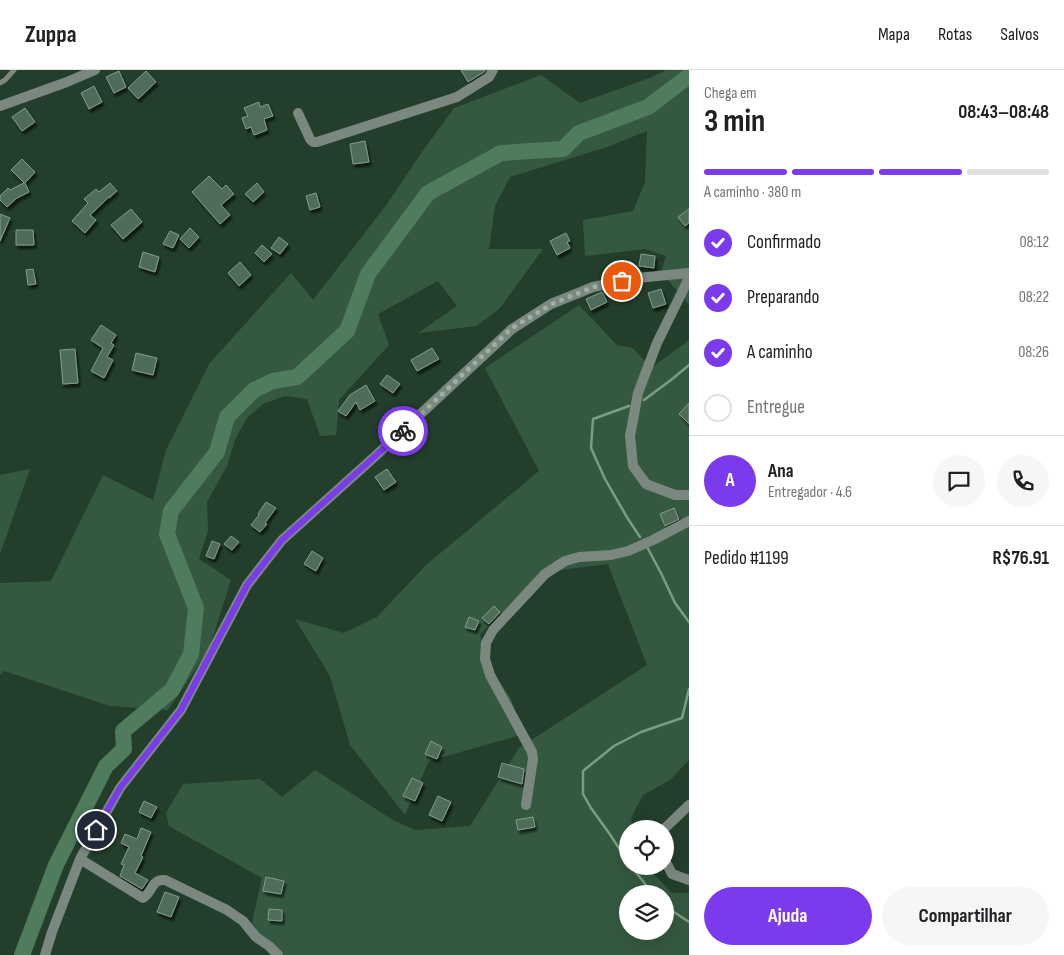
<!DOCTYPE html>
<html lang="pt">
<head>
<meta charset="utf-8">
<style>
  body { margin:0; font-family:"Sofia Sans Condensed",sans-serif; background:#f6f6f6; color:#202124; height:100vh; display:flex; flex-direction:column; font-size:19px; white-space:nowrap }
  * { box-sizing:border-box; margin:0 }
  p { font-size:16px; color:#757577 }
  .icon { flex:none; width:28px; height:28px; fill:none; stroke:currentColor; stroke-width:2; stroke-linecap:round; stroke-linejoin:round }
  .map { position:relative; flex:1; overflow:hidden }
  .sheet { display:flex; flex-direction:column; background:#fff; width:375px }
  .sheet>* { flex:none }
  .buttons { position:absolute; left:619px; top:750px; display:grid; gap:10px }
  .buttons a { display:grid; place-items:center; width:55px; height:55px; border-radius:50%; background:#fff; box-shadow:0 5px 20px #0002; font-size:25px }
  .pin { position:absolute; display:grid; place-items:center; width:42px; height:42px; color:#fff; margin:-21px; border:2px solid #fff; border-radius:50%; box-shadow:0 1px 5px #0007 }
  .courier { position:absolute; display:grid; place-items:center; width:50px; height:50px; margin:-25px; border:4px solid #7c3aed; border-radius:50%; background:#fff; color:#222; box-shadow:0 1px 6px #0007 }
  .summary em { font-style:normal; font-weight:700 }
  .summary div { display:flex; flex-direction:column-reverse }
  .summary { display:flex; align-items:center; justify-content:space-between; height:85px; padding:0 15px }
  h1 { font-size:32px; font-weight:700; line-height:38px }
  .bar { display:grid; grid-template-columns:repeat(4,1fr); gap:8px 5px; align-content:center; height:60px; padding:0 15px }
  .bar i { height:6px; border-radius:4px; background:#e0e0e0 }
  .bar .on { background:#7c3aed }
  .bar p { grid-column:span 4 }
  .line { display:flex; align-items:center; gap:12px; padding:0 15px; border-top:1px solid #e0e0e0 }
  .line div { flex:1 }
  .round { display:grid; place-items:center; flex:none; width:52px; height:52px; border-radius:26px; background:#f6f6f6 }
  ol { padding:0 15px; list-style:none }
  li { display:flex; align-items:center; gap:15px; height:55px }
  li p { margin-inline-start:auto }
  li .icon { padding:5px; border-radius:50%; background:#7c3aed; color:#fff; stroke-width:4 }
  li:last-child { color:#757577 }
  li i { width:28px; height:28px; border:2px solid #e0e0e0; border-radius:50% }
  .cta { display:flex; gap:10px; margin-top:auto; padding:10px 15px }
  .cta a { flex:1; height:58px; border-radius:30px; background:#7c3aed; color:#fff; font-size:20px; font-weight:700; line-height:58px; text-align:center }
  .cta a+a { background:#f6f6f6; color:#202124 }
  header { display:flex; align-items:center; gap:30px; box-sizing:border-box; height:70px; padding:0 25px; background:#fff; border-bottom:1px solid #e0e0e0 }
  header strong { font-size:24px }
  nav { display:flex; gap:28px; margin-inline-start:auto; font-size:18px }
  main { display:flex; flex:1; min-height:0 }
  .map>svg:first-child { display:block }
  .green { fill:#355940; fill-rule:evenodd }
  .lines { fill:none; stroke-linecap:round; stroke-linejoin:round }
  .stream { stroke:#7a9e84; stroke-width:2.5 }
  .river { stroke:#4f7c5c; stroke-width:16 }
  .building { fill:#506c58; stroke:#819f89; filter:url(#shadow) }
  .service { stroke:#7b887f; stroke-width:5 }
  .minor { stroke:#7b887f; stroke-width:10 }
  .done { stroke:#9db0a2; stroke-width:5; stroke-dasharray:0 9 }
  .route { stroke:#7c3aed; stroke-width:6 }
</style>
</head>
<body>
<header>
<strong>Zuppa</strong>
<nav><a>Mapa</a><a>Rotas</a><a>Salvos</a></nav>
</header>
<main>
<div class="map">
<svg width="689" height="885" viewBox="0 0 689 885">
  <defs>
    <filter id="shadow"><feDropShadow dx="2" dy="3.5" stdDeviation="1" flood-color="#0009"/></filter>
  </defs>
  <rect width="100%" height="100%" fill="#233e2b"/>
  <path class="green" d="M666,0H689V235L661,202L666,186L645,179L585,186L583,150L633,141L645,112L647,61L607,77L510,107L495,136L489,179H543L500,238L477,256L418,263L457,236L438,211L378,244L389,275L339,330L336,365L320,366L307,329L285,326L263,334L247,348L235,370L227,396L207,432L208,461L199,489L231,510L209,579L168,640L110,636L4,601L0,605V513L51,511L103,405L153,430L166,380L209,294L291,203L313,230L387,134L424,79L454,38L541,5L580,33L652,7Z
    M579,235L617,275L633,278L651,298L689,270V690L670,710L643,725L631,748L633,759H628V796H646L672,823H689V885H272L252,853L262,808L169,756L166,743L183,714L260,709L282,727L315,700L393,750L415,760L470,756L519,678L647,595L608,494L545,502L504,540L480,564L488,595L510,627L524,664L429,691L405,745L350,675L330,606L295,549L344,563L377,547L426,495L539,401L485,298ZM628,824H665V861H628Z
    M30,399L0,484V405Z"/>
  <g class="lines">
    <path class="stream" d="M644,330L671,310L689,295
      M629,336L593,349L591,378L605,409L628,449L640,467
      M646,475L661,503L675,533L689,552
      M628,792L609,763L591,738L583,724V701L614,676L641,662L682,648L689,619
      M631,796L653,824
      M665,836L689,852"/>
    <path class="river" d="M22,885L56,795L106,696L124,679L123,661L172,620L191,584L196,538L167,464L171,441L217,382L227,347L254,320L273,311L297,307L347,261L368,204L428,123L501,83L563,79L579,63L648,37L689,6"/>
  </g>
  <path class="building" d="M461,0H485L484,2L468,12Z
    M119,1L126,17L114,23L106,7Z
    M146,1L156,12L138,29L128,18Z
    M94,16L102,32L89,39L81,23Z
    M259,32L260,37L268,34L273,46L264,49L267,60L254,65L251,57L246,59L242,48L248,46L244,38Z
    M25,38L35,52L22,61L12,47Z
    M365,71L369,92L353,94L350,74Z
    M22,89L35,102L25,113L29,122L17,128L7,137L0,130V126L8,118L10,120L24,113L11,100Z
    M209,106L222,119L226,115L234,124L221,135L230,145L220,154L192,122Z
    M110,113L117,121L109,128V127L90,145L96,150L85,163L72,151L88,133L84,129L96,119L99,122Z
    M257,113L264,122L253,132L245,124Z
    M316,123L320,137L310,140L306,126Z
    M131,139L142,152L123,169L111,155Z
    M689,139V153L685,156L678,147Z
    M0,144L10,148L0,171Z
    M190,158L199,167L189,178L180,169Z
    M16,160H33L34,175H16Z
    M170,161L179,165L173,178L163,174Z
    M566,163L570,171L567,172L570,178L557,185L550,171Z
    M279,167L288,174L280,184L271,178Z
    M262,175L272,184L264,192L255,183Z
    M143,182L159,187L155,202L139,197Z
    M641,184L655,186L654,198L639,196Z
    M240,192L251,205L239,216L228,203Z
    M33,199L36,214L28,215L26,200Z
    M661,219L666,234L653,238L648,223Z
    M602,222L607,232L591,240L586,229Z
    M101,255L116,265L111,273L114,275L107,287L113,290L104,308L91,301L103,278L91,270Z
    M432,278L439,289L417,301L411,290Z
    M75,279L78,313L63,314L60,280Z
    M136,283L157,288L153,305L132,300Z
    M387,305L400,314L393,323L380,314Z
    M366,315L375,331L360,340L356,332L346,346L338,341L350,325Z
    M689,333V354L679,344Z
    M387,399L396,412L384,420L375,407Z
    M266,432L276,438L265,453L267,454L260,462L251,455L259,445L258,444Z
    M674,438L679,449L665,456L660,444Z
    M231,466L239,472L232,480L224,474Z
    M212,471L220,474L214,489L206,486Z
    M312,481L323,488L316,501L304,494Z
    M494,536L500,542L489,554L482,548Z
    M469,547L479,551L475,560L465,557Z
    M431,671L442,677L437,689L425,684Z
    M502,693L524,699L522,714L498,707Z
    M412,708L423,713L415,731L403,726Z
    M438,726L451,732L442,751L429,745Z
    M144,731L157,737L151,748L139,742Z
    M533,747L535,757L518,760L516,750Z
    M141,758L151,762L141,786L143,787L135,803L148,810L142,819L120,806L124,795L121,794L129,777L121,773L125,764L137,769Z
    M266,807L284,811L281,824L263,821Z
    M165,822L179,827L171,847L157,842Z
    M269,839L282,840V851L268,850Z"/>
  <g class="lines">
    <path class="service" d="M0,13L5,10L14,0"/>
    <path class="minor" d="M0,36L67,12L95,0
      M298,43L310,69L313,72H317L457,27L489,7L493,0
      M689,208L657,273L638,323L630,366L633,396L646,414L675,425H689
      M526,735L533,689L532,682L490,605L485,589L486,573L493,560L545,504L565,491L579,487L611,485L628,481L653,470L689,451
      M664,759L689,735
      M80,789L143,828C153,822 151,809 165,810L227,840L243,851L256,867L269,876L278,885
      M665,790L672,804L689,810
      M45,885L52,862L80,789L120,718L181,640L247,515L282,470L371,390L512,259L551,234L593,217L637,208L689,203"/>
  </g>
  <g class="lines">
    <path class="done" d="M403,361L512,258L552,234L593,217L622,211"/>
    <path class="route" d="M96,760L120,718L181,640L247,515L282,470L403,361"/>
  </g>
</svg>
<div class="buttons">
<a><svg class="icon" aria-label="locate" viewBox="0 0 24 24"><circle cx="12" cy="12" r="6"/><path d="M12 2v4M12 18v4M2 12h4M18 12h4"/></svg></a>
<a><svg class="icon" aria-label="layers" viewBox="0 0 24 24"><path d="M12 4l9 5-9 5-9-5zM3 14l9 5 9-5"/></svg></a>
</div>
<div class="pin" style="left:622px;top:211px;background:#ea580c"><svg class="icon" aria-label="bag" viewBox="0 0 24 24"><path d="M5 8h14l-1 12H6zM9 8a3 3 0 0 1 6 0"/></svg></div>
<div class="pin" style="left:96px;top:760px;background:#1f2937"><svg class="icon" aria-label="home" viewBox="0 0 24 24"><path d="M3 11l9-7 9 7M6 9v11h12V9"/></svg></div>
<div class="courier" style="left:403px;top:361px"><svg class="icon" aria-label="bike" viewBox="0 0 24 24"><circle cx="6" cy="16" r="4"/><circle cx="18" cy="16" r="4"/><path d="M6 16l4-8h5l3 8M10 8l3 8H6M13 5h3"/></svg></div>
</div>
<section class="sheet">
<div class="summary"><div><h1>3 min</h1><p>Chega em</p></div><em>08:43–08:48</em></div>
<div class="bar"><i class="on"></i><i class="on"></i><i class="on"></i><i></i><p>A caminho · 380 m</p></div>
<ol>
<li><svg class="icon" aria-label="check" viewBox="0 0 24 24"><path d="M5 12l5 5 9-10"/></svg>Confirmado<p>08:12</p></li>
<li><svg class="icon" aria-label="check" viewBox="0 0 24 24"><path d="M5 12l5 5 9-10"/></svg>Preparando<p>08:22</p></li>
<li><svg class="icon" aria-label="check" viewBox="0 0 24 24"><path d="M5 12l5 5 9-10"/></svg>A caminho<p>08:26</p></li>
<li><i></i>Entregue</li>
</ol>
<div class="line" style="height:90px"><b class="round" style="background:#7c3aed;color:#fff">A</b><div><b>Ana</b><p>Entregador · 4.6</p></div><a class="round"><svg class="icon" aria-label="chat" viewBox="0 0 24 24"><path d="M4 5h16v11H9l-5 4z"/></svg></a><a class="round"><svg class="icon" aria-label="phone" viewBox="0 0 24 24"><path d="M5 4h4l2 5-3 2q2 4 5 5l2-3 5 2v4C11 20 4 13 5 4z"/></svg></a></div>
<div class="line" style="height:65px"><div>Pedido #1199</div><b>R$76.91</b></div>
<div class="cta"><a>Ajuda</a><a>Compartilhar</a></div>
</section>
</main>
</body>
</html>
